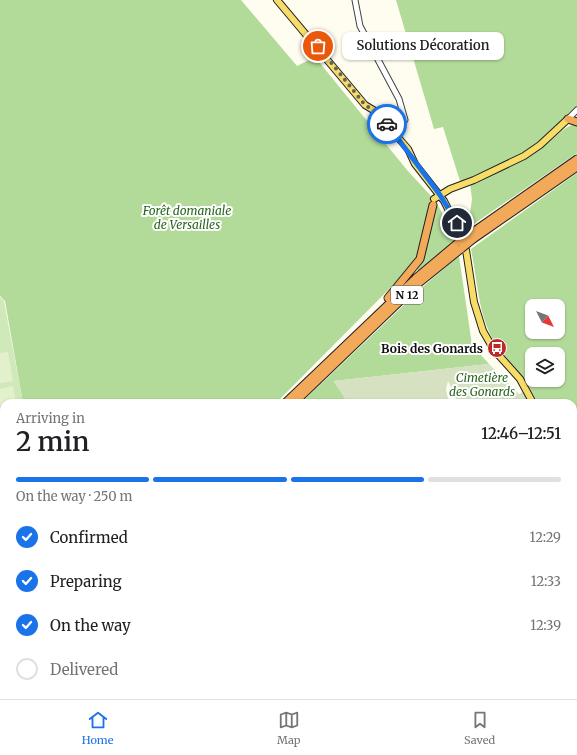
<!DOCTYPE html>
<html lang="en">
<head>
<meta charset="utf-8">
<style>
  body { margin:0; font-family:Merriweather,serif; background:#f2f2f2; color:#202124; height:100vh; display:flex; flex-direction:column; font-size:15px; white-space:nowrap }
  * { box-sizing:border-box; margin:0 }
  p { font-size:13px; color:#757577 }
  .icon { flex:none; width:22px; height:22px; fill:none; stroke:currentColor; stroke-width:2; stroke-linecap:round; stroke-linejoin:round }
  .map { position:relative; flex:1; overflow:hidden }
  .sheet { position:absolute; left:0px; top:399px; width:577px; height:300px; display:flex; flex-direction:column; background:#fff; border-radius:12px 12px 0 0; box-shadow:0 1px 3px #0004 }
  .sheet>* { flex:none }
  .needle { width:26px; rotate:132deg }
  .tools { position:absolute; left:525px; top:299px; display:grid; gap:8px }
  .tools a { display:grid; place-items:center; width:40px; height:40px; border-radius:8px; background:#fff; box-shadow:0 1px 3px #0004; font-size:20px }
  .pin { position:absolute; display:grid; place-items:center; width:34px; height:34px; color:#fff; margin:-17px; border:2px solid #fff; border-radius:50%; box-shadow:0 1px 4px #0007 }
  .courier { position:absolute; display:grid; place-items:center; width:40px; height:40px; margin:-20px; border:3px solid #1a73e8; border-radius:50%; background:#fff; color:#222; box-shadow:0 1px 5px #0007 }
  .bubble { position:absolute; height:28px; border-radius:8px; background:#fff; box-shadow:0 1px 3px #0004; font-size:13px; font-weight:600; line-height:28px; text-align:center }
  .headline em { font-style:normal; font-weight:600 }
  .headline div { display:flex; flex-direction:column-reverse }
  .headline { display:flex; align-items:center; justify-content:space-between; height:68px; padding:0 16px }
  h1 { font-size:26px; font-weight:600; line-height:30px }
  .bar { display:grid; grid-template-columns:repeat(4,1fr); gap:6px 4px; align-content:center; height:48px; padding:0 16px }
  .bar i { height:5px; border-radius:3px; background:#e0e0e0 }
  .bar .current { background:#1a73e8 }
  .bar p { grid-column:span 4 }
  ol { padding:0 16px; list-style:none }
  li { display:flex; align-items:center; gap:12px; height:44px }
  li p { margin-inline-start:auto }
  li .icon { padding:4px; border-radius:50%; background:#1a73e8; color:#fff; stroke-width:4 }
  li:last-child { color:#757577 }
  li i { width:22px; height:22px; border:2px solid #e0e0e0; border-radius:50% }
  .tab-bar { display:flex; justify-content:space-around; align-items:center; height:56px; border-top:1px solid #e0e0e0; background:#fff; font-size:11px; color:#757577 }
  .tab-bar a { display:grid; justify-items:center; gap:2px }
  .tab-bar .current { color:#1a73e8 }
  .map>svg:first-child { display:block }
  .green { fill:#d0e9ba }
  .forest { fill:#b2da99; fill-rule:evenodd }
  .cemetery { fill:#d5e1c1 }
  .pitch { fill:#e2f1cc }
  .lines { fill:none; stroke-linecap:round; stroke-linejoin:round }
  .minor-casing { stroke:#424242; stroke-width:7 }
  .major-casing { stroke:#202020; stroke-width:8 }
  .highway-casing { stroke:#202020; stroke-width:9 }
  .minor { stroke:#fff; stroke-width:5 }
  .major { stroke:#f7dd68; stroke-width:6 }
  .highway { stroke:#f3a95a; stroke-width:7 }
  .rail { stroke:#be2927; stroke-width:1 }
  .highway-bridge-casing { stroke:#202020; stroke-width:9; stroke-linecap:butt }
  .highway-bridge { stroke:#f3a95a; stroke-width:7 }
  .done { stroke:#63625e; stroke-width:4; stroke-dasharray:0 7.2 }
  .route { stroke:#1a73e8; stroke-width:5 }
  .labels { text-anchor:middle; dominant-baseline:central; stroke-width:4; stroke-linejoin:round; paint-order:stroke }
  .shield { fill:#fff; stroke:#575757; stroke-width:1 }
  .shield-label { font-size:11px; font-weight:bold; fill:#0f0f0f }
  .park-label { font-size:12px; font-style:italic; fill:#29661f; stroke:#fff }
  .poi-label { font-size:12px; font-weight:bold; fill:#0f0f0f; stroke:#fff; text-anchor:end }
</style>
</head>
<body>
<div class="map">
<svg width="577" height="699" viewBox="0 0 577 699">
  <rect width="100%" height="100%" fill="#fffdf0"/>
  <path class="green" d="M0,297L4,301L23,403H4V428L0,429Z"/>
  <path class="forest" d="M0,0H241L297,66L315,57L407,170L431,196L418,256L408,270L276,403H23L5,301L0,296Z
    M396,0H577V106L532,147L517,157L459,184L460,181L443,127L434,129Z
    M574,124H577V153L468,228L472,199L470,183C495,172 520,162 542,147C554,140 560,129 574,124Z
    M577,173V489L573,479V403H538L524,378L503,354L505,352L503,347L499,349C478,320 478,283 471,249ZM532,306H558V332H532ZM532,354H558V380H532Z
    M437,204L458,241L419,271L417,269L422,262Z
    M459,256L472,345L489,364L334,381L348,403H301L426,284Z
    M4,428V566L0,561V429Z"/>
  <path class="cemetery" d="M489,364L519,394L523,392L530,403H458L448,381L446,389L449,403H348L333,381Z"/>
  <path class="pitch" d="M8,352L13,381L0,383V353Z
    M13,386L16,403H4V419L0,420V389Z"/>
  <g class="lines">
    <g class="minor-casing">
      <path id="minor" d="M355,0L360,26L399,99L405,120L393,132
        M568,119L577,110
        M573,688L577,683
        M451,695V699
        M564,699L568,695"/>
    </g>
    <g class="major-casing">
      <path id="major" d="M277,0L365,105L375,111L408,149L415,164L444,201L461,235
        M434,199L450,189L474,180L524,156L540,145L568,119
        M466,250L474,302L483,331L494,350L520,379L533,403
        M573,486L577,496
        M0,650L4,647
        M573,654L577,653
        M292,695V699
        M190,699V695"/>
    </g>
    <g class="highway-casing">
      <path id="highway" d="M568,119L577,122
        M470,234L577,159
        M472,240L577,167
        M388,298L420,259L433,205
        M285,403L416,278L459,242
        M294,403L420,282L461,249
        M0,612L4,609
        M0,618L4,616
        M0,631L4,629"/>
    </g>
    <use href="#minor" class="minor"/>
    <use href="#major" class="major"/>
    <use href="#highway" class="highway"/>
    <path class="rail" d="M570,699L577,690"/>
    <g class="highway-bridge-casing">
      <path id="highway-bridge" d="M459,242L470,234
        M461,249L472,240"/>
    </g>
    <use href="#highway-bridge" class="highway-bridge"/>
  </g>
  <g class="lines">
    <path class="done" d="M318,46L365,105L375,111L387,124"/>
    <path class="route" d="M387,124L440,195L457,223"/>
  </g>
  <defs>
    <g id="bus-disc" transform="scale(1)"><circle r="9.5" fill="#be2927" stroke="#fff"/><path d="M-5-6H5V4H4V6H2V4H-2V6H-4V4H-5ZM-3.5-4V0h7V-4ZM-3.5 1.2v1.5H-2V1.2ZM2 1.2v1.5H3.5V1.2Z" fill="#fff"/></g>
  </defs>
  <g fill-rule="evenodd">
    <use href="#bus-disc" x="497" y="348"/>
  </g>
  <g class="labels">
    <rect class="shield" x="391" y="286" width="32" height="18" rx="3"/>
    <g class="shield-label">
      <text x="407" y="295">N 12</text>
    </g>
    <g class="park-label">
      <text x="187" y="210">Forêt domaniale<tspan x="187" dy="14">de Versailles</tspan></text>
      <text x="482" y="377">Cimetière<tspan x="482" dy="14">des Gonards</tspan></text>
    </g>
    <g class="poi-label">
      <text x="483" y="348">Bois des Gonards</text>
    </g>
  </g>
</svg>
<div class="tools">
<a><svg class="needle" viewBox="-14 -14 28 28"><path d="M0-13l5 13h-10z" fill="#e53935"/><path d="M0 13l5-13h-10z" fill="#757577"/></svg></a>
<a><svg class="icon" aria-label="layers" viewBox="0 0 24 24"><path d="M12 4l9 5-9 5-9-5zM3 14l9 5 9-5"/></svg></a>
</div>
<div class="pin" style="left:318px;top:46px;background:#ea580c"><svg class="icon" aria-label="bag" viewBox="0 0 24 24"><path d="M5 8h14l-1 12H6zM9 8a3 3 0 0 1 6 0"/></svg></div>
<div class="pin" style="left:457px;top:223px;background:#1f2937"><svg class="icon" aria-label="home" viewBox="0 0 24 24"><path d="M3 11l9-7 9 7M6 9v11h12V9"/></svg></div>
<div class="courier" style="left:387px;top:124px"><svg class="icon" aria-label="car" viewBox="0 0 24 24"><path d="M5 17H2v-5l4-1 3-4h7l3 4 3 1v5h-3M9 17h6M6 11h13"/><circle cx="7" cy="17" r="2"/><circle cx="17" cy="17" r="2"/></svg></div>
<div class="bubble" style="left:342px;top:32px;width:162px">Solutions Décoration</div>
<section class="sheet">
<div class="headline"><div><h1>2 min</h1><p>Arriving in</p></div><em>12:46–12:51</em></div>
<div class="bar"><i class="current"></i><i class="current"></i><i class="current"></i><i></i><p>On the way · 250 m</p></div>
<ol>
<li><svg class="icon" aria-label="check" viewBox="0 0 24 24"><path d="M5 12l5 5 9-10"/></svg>Confirmed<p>12:29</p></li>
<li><svg class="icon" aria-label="check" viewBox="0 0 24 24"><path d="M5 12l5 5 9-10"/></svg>Preparing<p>12:33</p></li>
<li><svg class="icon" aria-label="check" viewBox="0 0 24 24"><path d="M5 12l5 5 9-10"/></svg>On the way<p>12:39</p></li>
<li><i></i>Delivered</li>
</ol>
</section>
</div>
<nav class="tab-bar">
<a class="current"><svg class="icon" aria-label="home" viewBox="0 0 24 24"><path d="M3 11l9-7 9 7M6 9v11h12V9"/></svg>Home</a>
<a><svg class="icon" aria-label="map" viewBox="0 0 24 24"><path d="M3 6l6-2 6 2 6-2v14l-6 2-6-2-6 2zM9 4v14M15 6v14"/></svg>Map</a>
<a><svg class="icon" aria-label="saved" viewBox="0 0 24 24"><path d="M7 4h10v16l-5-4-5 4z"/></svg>Saved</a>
</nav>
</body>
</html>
